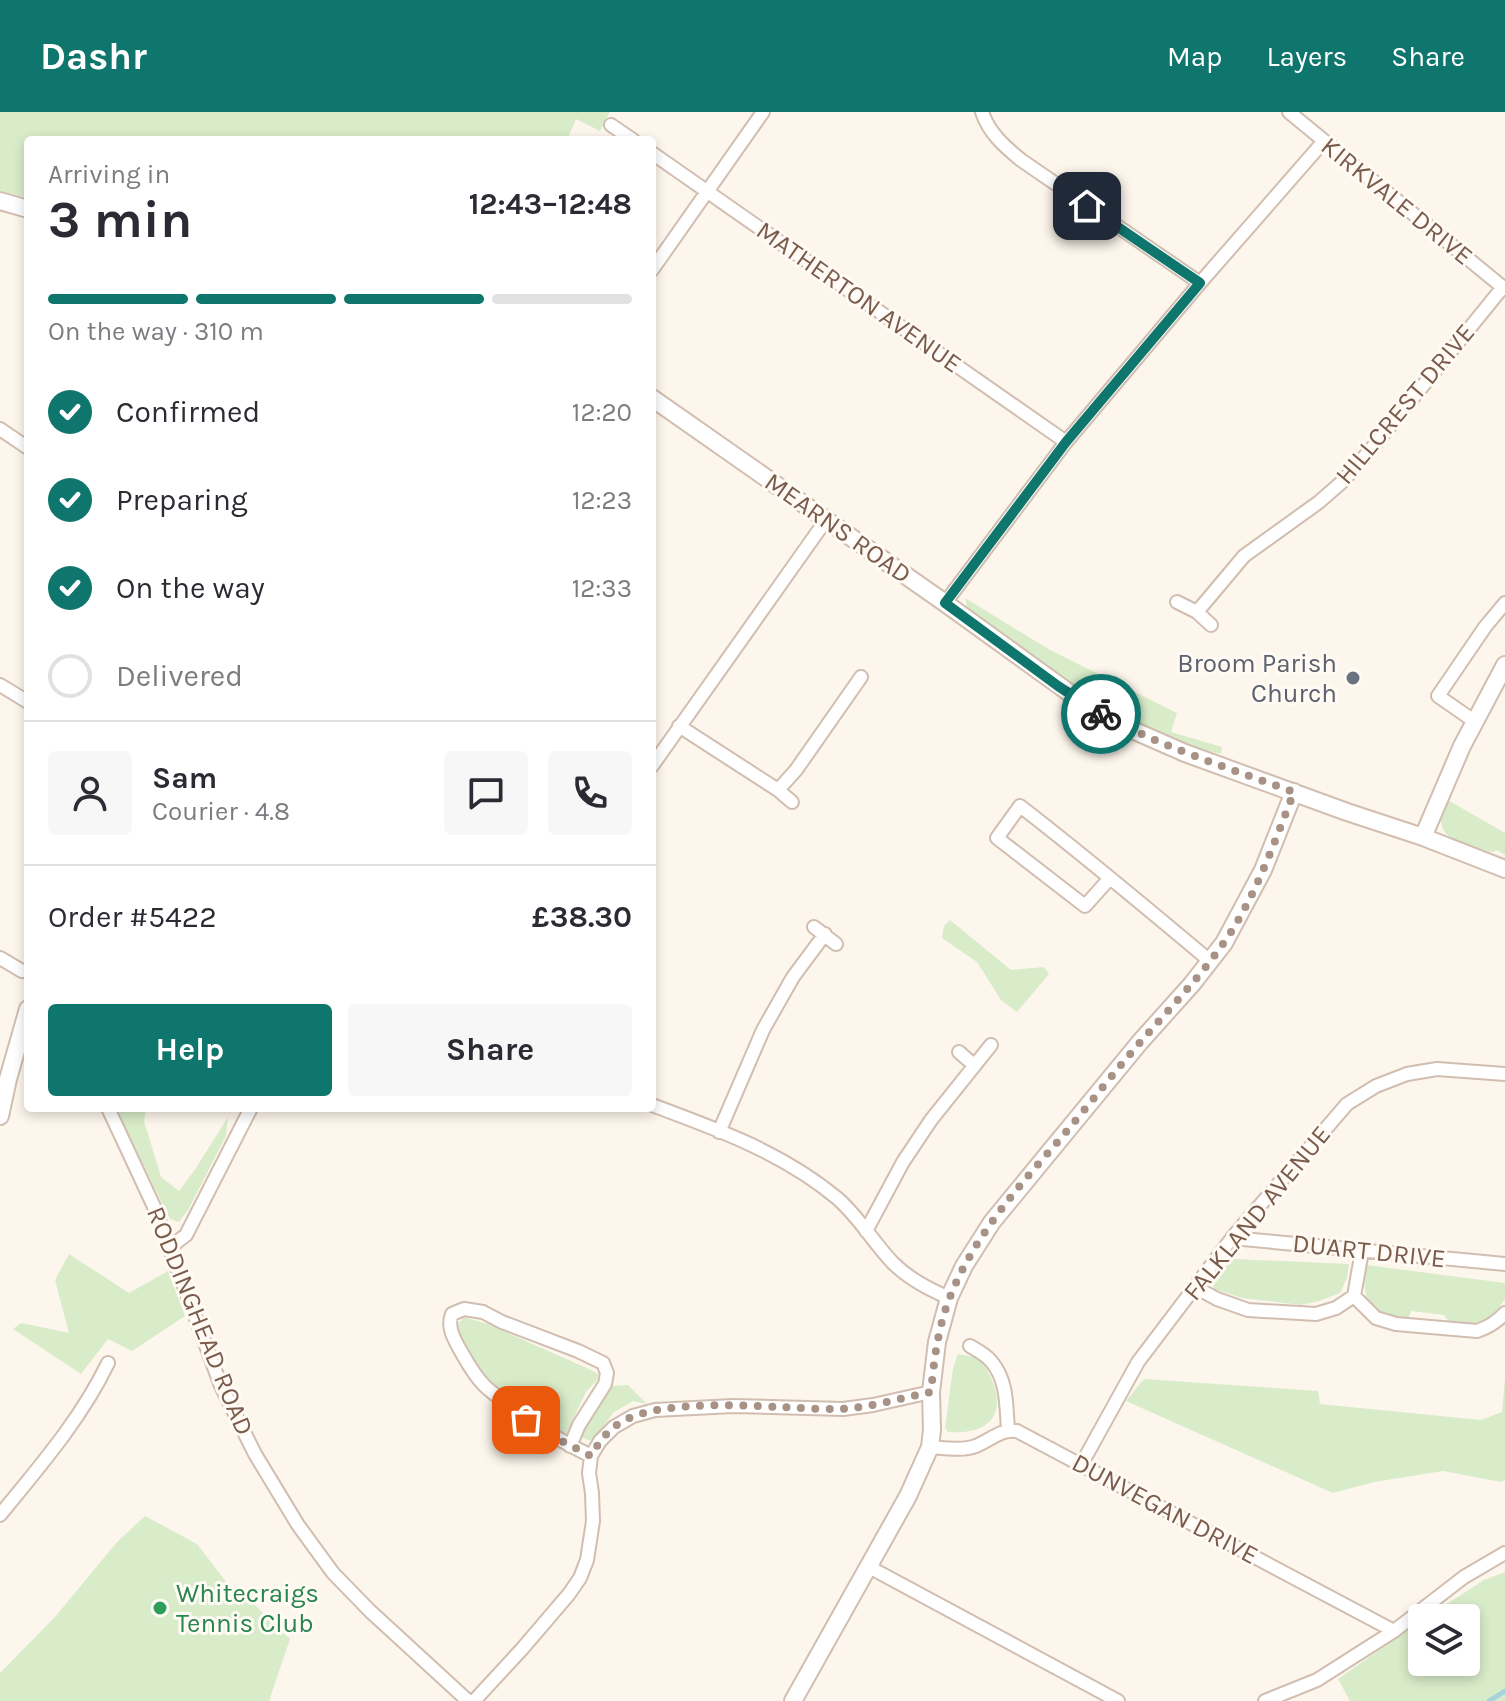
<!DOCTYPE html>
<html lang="en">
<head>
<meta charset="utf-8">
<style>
  body { margin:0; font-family:Karla,sans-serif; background:#f7f7f7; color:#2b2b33; height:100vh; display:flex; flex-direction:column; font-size:30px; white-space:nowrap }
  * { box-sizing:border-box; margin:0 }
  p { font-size:26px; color:#7c7c81 }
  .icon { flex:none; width:44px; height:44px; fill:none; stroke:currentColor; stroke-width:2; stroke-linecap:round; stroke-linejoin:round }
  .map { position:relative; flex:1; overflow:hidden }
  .side { position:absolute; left:24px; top:24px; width:632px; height:976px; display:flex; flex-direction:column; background:#fff; border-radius:8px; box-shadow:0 4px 12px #0003 }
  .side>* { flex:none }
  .controls { position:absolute; left:1408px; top:1492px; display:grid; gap:16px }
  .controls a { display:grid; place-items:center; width:72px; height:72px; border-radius:8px; background:#fff; box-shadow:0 4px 12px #0003; font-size:40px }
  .pin { position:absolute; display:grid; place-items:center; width:68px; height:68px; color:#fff; margin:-34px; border-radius:16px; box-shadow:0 4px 12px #0006 }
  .courier { position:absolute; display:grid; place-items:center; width:80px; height:80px; margin:-40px; border:6px solid #0f766e; border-radius:50%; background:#fff; color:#222; box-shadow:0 2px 10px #0007 }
  .summary em { font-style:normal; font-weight:700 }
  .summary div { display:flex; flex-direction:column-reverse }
  .summary { display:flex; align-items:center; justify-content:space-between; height:136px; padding:0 24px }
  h1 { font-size:52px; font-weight:700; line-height:60px }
  .bar { display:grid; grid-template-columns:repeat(4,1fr); gap:12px 8px; align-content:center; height:96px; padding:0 24px }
  .bar i { height:10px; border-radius:6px; background:#e1e1e2 }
  .bar .selected { background:#0f766e }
  .bar p { grid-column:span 4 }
  .line { display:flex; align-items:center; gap:20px; padding:0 24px; border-top:2px solid #e1e1e2 }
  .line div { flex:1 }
  .round { display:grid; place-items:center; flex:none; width:84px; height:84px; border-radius:8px; background:#f7f7f7 }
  ol { padding:0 24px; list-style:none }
  li { display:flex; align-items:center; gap:24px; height:88px }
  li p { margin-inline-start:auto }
  li .icon { padding:8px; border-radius:50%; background:#0f766e; color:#fff; stroke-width:4 }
  li:last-child { color:#7c7c81 }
  li i { width:44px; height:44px; border:4px solid #e1e1e2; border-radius:50% }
  .primary-button { display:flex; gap:16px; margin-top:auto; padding:16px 24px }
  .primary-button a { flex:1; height:92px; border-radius:8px; background:#0f766e; color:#fff; font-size:32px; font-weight:700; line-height:92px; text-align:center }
  .primary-button a+a { background:#f7f7f7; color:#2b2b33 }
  header { display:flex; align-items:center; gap:48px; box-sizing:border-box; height:112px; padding:0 40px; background:#0f766e; color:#fff }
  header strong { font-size:38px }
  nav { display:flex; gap:44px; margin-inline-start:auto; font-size:28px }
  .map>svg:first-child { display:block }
  .green { fill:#d8ecc9 }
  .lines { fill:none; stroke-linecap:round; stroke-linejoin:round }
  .stream { stroke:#a5d3da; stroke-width:5 }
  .minor-casing { stroke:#d1beb0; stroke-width:16 }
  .tertiary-casing { stroke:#d1beb0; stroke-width:20 }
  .minor { stroke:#fff; stroke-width:12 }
  .tertiary { stroke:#fff; stroke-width:16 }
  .done { stroke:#a89285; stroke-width:8; stroke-dasharray:0 14.4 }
  .route { stroke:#0f766e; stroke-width:10 }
  .worship-dot { fill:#6b7280; stroke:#fffaf3; stroke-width:3 }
  .leisure-dot { fill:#2e9e5b; stroke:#fffaf3; stroke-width:3 }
  .labels { text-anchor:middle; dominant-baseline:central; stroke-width:6; stroke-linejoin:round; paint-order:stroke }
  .street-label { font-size:26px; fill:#7a5c4d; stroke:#fffaf3 }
  .worship-label { font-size:26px; fill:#5b616d; stroke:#fffaf3; text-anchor:end }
  .leisure-label { font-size:26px; fill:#27864d; stroke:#fffaf3; text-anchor:start }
</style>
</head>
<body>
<header>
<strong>Dashr</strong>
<nav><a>Map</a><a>Layers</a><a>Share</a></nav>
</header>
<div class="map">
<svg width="1505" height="1589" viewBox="0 0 1505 1589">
  <rect width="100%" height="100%" fill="#fdf6ec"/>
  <path class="green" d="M0,0H610L600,19L576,7L567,28H28V86L0,79Z
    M965,486L1050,538L1177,601L1171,620L1222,635L1221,642L1189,634L1137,613L1095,589L968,498Z
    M1446,687L1505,721V743L1497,738L1493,740C1462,732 1428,728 1446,687Z
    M950,808L1011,858L1044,855L1049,862L1017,900L1001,888L977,850L942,826L944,814Z
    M117,996H146L144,1009L161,1065L179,1079L196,1056L228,1005L226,1024L188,1098L179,1110L170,1107L123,1012Z
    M69,1142L129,1181L168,1159L185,1204L132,1239L108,1227L81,1262L13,1217L21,1211L69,1221L55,1168Z
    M1234,1147L1349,1152L1347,1166L1340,1181L1319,1189L1301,1193L1242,1186L1214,1177L1213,1167Z
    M1366,1153L1505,1171V1187L1493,1204L1481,1213L1449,1210L1444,1203L1411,1199L1408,1208C1400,1206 1389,1206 1381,1202C1363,1193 1363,1171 1366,1153Z
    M463,1205L488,1212L591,1258L598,1262L597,1268L586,1280L567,1320L561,1323L552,1318L489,1269L461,1228L456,1216Z
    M958,1242L979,1246C1008,1284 1005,1324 948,1320L945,1316L953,1256Z
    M1505,1266V1368L1501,1370L1443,1359L1374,1370L1333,1381L1126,1289L1144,1267L1318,1279L1320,1292L1481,1308L1502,1300Z
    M628,1273L647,1292L633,1289L614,1300L592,1329L582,1326L586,1311L611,1274Z
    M145,1404L197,1432L234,1480L249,1487L290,1527L269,1589H0V1561L55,1505L117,1430Z
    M1505,1460V1589H1350L1338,1567L1422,1508V1550H1466V1506H1425L1484,1468Z"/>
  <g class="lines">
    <path class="stream" d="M1489,1589L1505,1579"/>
    <g class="minor-casing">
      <path id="minor" d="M982,0C989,21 1004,34 1021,48L1200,171
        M1289,0L1505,177
        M611,13L633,28
        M652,41L1066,330
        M652,158L763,0
        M0,317L28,336
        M1177,490L1197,500L1211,513
        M945,491L1066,330L1200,171L1324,29
        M1197,500L1244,444L1319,390L1343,369L1373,335L1503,175
        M0,573L28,590
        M1474,609L1438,584L1485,515L1505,491
        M679,614L778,678L792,690
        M652,654L826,408
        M778,678L796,658L861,565
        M1110,766L1085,794L997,726L1020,694C1085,744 1148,797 1210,849
        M814,815L836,832
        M0,846L22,859H28
        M959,940L974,953
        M652,993C717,1017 783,1041 837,1086C859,1105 873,1130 893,1151C909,1167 929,1177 949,1186
        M108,996L156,1099L221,1274L255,1342L298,1413L333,1461L370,1499L468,1589
        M719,1020L763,918L793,865L825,822
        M866,1119L903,1050L931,1008L991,933
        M1232,1126L1505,1152
        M169,1136L186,1123L251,996
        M1195,1175L1217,1187L1248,1198L1316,1202L1336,1196L1354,1184L1376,1206L1396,1212L1477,1219C1489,1215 1497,1210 1505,1201
        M1354,1184L1362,1139
        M970,1234C977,1238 986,1243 991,1249C1008,1269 1006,1294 1008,1318
        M570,1334L579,1313L605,1272L607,1261L603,1251L578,1239L502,1210L483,1200L464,1197L452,1202C447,1214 453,1225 459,1236C466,1248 473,1262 483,1272C488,1278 496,1283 502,1288C530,1311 558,1328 591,1344
        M930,1335C945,1336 962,1339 976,1334C991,1328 1000,1317 1017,1319L1394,1519
        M1081,1353L1138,1250L1232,1126L1347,992L1376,974L1407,962L1437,957L1505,962
        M0,1403C40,1354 81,1307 108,1251
        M869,1455L1118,1589
        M474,1589L522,1537L569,1482L580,1466L587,1448L593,1409L592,1381L589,1361L591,1344L600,1329L614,1315L633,1304L655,1298L733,1294L843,1297L873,1293L931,1280
        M1265,1589L1317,1568L1394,1519L1464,1465L1505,1441"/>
    </g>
    <g class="tertiary-casing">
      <path id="tertiary" d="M0,89L28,97
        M652,286L945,491L1089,595L1121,613L1185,641L1347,700L1423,725L1505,757
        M1423,725L1462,634L1505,553
        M0,1004L8,967L28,897
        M793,1589L908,1384L930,1335L932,1318L931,1280L937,1230L949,1186L964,1154L992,1110L1140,930L1192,872L1224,831L1263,758L1294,680"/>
    </g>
    <use href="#minor" class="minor"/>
    <use href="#tertiary" class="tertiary"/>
  </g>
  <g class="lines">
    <path class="done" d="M526,1308L546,1321L591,1344C597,1333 604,1323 614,1315C658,1280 783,1298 839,1297C870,1296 901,1286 931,1280C934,1248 938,1215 950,1185C974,1124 1019,1074 1061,1026C1089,993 1115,959 1143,927C1171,895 1201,864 1225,829C1256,784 1274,731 1294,680C1228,656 1162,635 1101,602"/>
    <path class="route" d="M1087,94L1200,171L1066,330L945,491L1058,574L1101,602"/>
  </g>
  <circle class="worship-dot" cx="1353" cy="566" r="8"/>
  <circle class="leisure-dot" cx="160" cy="1496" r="8"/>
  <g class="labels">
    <g class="street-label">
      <text transform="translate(1397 89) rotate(39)">KIRKVALE DRIVE</text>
      <text transform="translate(859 185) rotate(35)">MATHERTON AVENUE</text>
      <text transform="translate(1405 292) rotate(-50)">HILLCREST DRIVE</text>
      <text transform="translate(838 416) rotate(35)">MEARNS ROAD</text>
      <text transform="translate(1257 1101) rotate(-51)">FALKLAND AVENUE</text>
      <text transform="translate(1369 1139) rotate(6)">DUART DRIVE</text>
      <text transform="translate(200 1209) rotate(68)">RODDINGHEAD ROAD</text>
      <text transform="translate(1165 1397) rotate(28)">DUNVEGAN DRIVE</text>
    </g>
    <g class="worship-label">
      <text x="1337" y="551">Broom Parish<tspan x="1337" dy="30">Church</tspan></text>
    </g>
    <g class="leisure-label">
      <text x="176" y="1481">Whitecraigs<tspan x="176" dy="30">Tennis Club</tspan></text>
    </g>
  </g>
</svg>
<div class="controls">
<a><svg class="icon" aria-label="layers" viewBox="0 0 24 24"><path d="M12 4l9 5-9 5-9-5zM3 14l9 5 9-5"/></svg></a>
</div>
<div class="pin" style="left:526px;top:1308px;background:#ea580c"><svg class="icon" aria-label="bag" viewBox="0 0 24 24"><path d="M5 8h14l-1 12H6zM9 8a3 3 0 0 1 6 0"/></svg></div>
<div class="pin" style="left:1087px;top:94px;background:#1f2937"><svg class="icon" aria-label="home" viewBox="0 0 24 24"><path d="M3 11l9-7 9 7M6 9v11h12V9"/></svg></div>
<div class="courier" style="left:1101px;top:602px"><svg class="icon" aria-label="bike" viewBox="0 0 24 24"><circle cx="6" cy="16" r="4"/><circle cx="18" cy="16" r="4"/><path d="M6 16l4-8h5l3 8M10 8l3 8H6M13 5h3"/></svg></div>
<section class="side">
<div class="summary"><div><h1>3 min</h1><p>Arriving in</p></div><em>12:43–12:48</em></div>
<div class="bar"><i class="selected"></i><i class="selected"></i><i class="selected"></i><i></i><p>On the way · 310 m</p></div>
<ol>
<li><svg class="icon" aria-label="check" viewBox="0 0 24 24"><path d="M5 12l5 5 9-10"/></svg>Confirmed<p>12:20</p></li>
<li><svg class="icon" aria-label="check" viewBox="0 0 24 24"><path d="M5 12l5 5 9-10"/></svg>Preparing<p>12:23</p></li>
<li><svg class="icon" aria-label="check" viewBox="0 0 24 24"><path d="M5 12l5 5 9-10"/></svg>On the way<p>12:33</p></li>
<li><i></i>Delivered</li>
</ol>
<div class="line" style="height:144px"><a class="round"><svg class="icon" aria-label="person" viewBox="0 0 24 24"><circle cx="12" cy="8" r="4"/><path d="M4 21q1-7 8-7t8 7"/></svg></a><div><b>Sam</b><p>Courier · 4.8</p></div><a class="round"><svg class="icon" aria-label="chat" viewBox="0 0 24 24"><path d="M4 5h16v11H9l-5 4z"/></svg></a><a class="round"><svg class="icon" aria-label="phone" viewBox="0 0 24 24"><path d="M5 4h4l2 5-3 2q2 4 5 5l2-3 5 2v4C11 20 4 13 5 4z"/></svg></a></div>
<div class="line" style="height:104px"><div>Order #5422</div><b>£38.30</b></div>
<div class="primary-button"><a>Help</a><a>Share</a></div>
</section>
</div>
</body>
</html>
